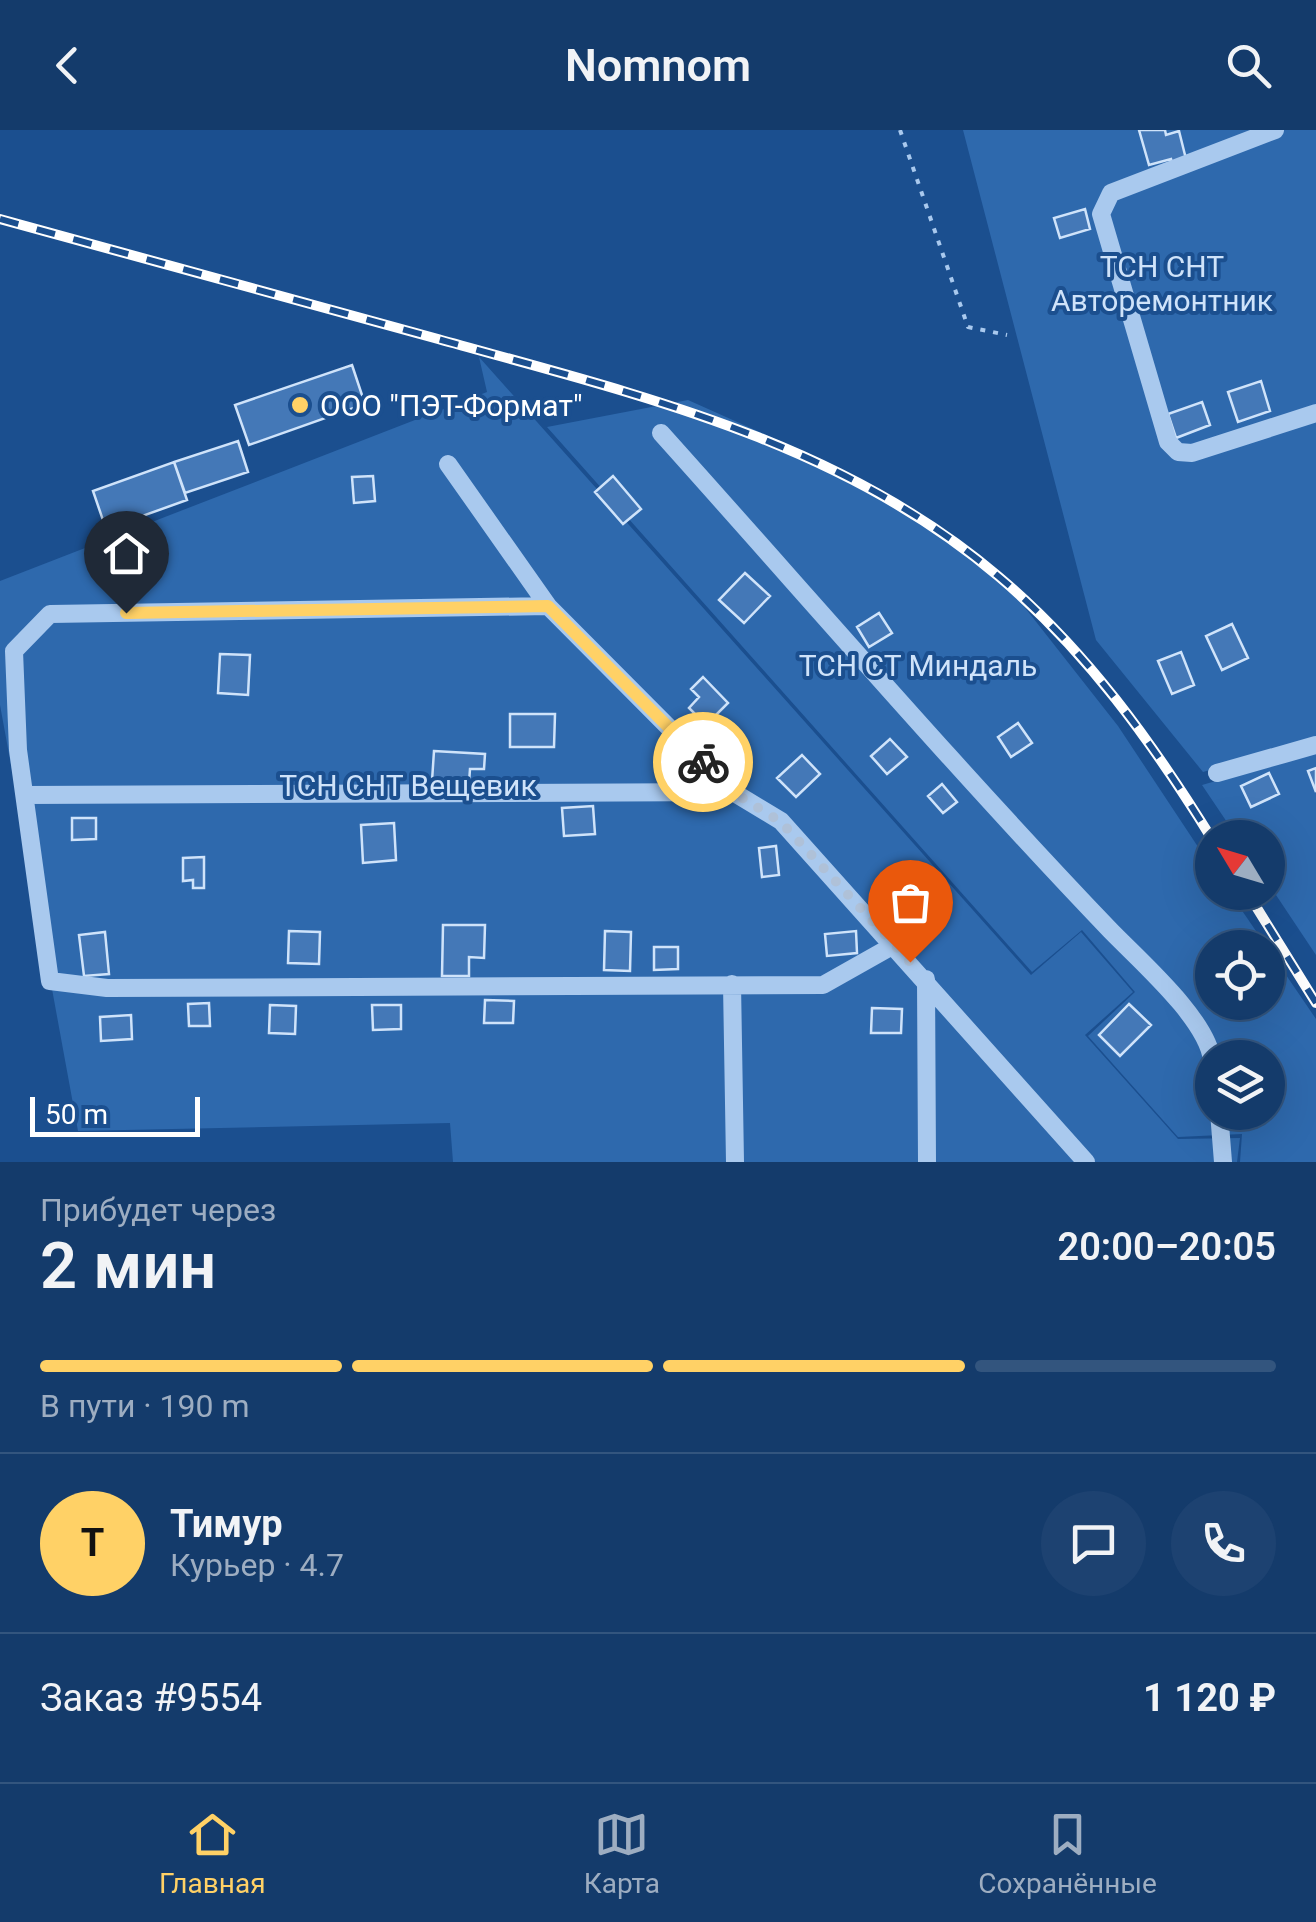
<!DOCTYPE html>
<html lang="ru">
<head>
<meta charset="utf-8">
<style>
  body { margin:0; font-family:Roboto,sans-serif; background:#1d4271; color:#f1f3f6; height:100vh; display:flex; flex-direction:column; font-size:38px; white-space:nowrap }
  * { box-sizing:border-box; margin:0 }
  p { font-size:32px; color:#9dadc1 }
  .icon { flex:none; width:55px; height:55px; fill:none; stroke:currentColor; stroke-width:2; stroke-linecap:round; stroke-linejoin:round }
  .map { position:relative; height:1032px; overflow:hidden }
  .side { display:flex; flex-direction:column; background:#143b6b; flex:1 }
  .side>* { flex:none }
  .needle { width:65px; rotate:308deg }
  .controls { position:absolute; left:1195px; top:690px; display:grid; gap:20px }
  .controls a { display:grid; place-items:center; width:90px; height:90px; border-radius:50%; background:#143b6b; box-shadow:0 10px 40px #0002,0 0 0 2px #33557e; font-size:50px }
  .scale { position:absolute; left:30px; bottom:25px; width:170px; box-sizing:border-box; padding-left:10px; border:5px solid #fff; border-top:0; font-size:28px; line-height:35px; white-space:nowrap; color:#fff; -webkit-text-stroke:8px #1b4f8f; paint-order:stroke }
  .pin { position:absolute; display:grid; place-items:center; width:85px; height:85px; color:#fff; margin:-102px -42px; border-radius:50% 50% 50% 0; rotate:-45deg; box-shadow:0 0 10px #0007 }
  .pin .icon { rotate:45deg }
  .courier { position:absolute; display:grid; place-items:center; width:100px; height:100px; margin:-50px; border:8px solid #ffd166; border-radius:50%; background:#fff; color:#222; box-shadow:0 2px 12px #0007 }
  .head em { font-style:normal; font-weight:600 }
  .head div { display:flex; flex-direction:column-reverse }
  .head { display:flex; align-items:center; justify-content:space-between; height:170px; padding:0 40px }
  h1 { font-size:65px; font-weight:600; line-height:75px }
  .bar { display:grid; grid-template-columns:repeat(4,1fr); gap:15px 10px; align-content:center; height:120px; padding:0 40px }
  .bar i { height:12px; border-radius:8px; background:#33557e }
  .bar .active { background:#ffd166 }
  .bar p { grid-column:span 4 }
  .line { display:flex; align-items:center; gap:25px; padding:0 40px; border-top:2px solid #33557e }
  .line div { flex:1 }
  .round { display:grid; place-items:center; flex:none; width:105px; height:105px; border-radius:52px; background:#1d4271 }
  header { display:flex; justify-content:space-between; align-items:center; height:130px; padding:0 40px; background:#143b6b; font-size:45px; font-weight:600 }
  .dock { display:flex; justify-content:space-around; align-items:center; height:140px; border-top:2px solid #33557e; background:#143b6b; font-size:28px; color:#9dadc1 }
  .dock a { display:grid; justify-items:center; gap:5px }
  .dock .active { color:#ffd166 }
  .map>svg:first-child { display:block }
  .green { fill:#2e69ad; fill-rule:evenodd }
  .building { fill:#4478b7; stroke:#cfe3fa; stroke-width:2.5 }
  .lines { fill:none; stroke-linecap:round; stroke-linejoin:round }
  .path { stroke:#a9c9ee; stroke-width:4; stroke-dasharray:5 8; stroke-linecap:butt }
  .minor { stroke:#a9c9ee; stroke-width:18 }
  .rail-casing { stroke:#fff; stroke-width:10 }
  .rail { stroke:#1b4f8f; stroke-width:6; stroke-dasharray:19; stroke-linecap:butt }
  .done { stroke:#afc1d8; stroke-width:10; stroke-dasharray:0 18 }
  .route { stroke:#ffd166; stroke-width:12 }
  .poi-dot { fill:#ffd166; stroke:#1b4f8f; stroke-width:4 }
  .labels { text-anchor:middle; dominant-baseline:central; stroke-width:8; stroke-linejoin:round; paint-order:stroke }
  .park-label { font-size:30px; fill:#cfe3fa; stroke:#1b4f8f }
  .poi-label { font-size:30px; fill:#fff; stroke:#1b4f8f; text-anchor:start }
</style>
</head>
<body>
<header><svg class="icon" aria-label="back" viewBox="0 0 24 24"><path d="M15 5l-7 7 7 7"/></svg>Nomnom<svg class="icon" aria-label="search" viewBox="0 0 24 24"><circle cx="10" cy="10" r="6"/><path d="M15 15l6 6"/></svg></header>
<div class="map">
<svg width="1316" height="1032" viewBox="0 0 1316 1032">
  <rect width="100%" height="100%" fill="#1b4f8f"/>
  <path class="green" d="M963,0H1316V609L1203,642L1096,510Z
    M479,227L1031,845L1081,802L1133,862L1085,905L1178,1009L1240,1008L1237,1032H453L450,993L78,1001L0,575V451L487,262Z
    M688,270L831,334L989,432L1118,596L1212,738V762L1230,763L1316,889V1032H1240L1242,1004L1178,1007L1088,906L1135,862L1082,800L1032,842L547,297ZM1212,818H1268V872H1212ZM1212,928H1268V982H1212Z
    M1316,622V825L1268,753V708L1237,707L1202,655Z"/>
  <path class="building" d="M1139,0H1165L1166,5L1179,1L1186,29L1173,36L1171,29L1149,35Z
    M1085,79L1090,99L1060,108L1054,88Z
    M352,235L365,274L249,315L235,275Z
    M1261,251L1270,281L1238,292L1228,262Z
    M1202,272L1210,295L1176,308L1168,284Z
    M238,311L248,342L185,363L174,332Z
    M174,332L187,370L106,399L93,361Z
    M373,346L375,371L354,373L352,347Z
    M613,346L641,379L623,394L595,362Z
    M745,443L770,466L744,493L719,470Z
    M879,483L892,503L869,517L857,497Z
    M1232,494L1248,528L1222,540L1206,506Z
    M1181,522L1194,555L1172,564L1158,531Z
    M220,524L250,525L248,565L218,563Z
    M703,547L728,573L706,595L689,578L699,567L691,559Z
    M510,584H555L554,617H510Z
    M1018,593L1032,613L1011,627L998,607Z
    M890,609L907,627L887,644L871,626Z
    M434,621L485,624L484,639H470L469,653L432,651Z
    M802,625L820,644L796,667L777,648Z
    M1316,638V662L1308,641Z
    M1269,643L1279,664L1251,677L1241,656Z
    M942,654L957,672L943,683L928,666Z
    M593,676L595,704L564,706L562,678Z
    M72,688H96V709L72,710Z
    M394,693L396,730L363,733L361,695Z
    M776,716L779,745L762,747L759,718Z
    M204,727V758H193V750L183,751V728Z
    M443,795H485L484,828L469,827V846H442Z
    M289,801L320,802L319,834L288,833Z
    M605,801L631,802L630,841L604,840Z
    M856,801L857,823L827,826L825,804Z
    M105,802L109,844L84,846L79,805Z
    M654,817H678V839L654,840Z
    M485,870L514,871L513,893H484Z
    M209,873L210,896H189L188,874Z
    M1129,874L1151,895L1120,926L1099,905Z
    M270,875L296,876L295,904L269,903Z
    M372,875H401V899L373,900Z
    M872,878L902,879L901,903H871Z
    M131,885L132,909L101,911L100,887Z"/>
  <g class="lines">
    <path class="path" d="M900,0L968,197L1007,205"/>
    <path class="minor" d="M1275,0L1111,63L1101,84L1168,312L1178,322L1192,323L1316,283
      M661,303C810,469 956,639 1110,800C1140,831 1207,889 1212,930
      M448,334L548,476L733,662L781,691L1086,1032
      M548,476L50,484L14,521L18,620L50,851L107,858L823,855L894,815
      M1217,643L1316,615
      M25,665L733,662
      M926,849L927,1032
      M732,854L735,1032
      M1219,982L1223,1032"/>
    <g class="rail-casing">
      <path id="rail" d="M0,89C146,129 292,169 438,209C635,264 838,310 998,446C1086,520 1152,612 1212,709
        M1247,762L1316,873"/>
    </g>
    <use href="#rail" class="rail"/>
  </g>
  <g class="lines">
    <path class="done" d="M703,632L733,662L781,692L910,832"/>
    <path class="route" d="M126,483L548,476L703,632"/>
  </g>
  <circle class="poi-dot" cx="300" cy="275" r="10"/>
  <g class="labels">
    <g class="park-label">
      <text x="1162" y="136">ТСН СНТ<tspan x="1162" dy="34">Авторемонтник</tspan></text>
      <text x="918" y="535">ТСН СТ Миндаль</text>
      <text x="408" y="655">ТСН СНТ Вещевик</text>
    </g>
    <g class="poi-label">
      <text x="320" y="275">ООО "ПЭТ-Формат"</text>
    </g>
  </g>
</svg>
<div class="controls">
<a><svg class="needle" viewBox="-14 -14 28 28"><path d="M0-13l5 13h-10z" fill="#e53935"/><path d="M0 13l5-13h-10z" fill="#9dadc1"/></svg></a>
<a><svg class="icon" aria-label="locate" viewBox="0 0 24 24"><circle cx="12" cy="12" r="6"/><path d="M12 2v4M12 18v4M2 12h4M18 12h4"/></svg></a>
<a><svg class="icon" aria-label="layers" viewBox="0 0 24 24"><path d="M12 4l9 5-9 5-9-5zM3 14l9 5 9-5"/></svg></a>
</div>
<div class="scale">50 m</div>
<div class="pin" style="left:910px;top:832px;background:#ea580c"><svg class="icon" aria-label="bag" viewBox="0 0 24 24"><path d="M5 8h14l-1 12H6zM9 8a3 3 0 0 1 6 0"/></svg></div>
<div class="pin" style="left:126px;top:483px;background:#1f2937"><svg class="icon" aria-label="home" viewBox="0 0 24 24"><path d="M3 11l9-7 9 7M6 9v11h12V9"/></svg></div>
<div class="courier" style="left:703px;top:632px"><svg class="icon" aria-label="bike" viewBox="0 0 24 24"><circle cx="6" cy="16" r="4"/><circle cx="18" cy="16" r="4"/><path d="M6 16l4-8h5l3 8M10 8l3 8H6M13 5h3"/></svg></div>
</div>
<section class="side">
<div class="head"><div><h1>2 мин</h1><p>Прибудет через</p></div><em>20:00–20:05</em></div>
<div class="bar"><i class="active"></i><i class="active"></i><i class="active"></i><i></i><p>В пути · 190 m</p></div>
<div class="line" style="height:180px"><b class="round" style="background:#ffd166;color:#111">Т</b><div><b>Тимур</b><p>Курьер · 4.7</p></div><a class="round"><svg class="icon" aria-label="chat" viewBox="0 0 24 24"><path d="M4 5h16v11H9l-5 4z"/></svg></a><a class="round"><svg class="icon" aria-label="phone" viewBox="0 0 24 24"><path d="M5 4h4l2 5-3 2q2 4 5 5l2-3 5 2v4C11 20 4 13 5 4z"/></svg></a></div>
<div class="line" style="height:130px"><div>Заказ #9554</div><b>1 120 ₽</b></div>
</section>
<nav class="dock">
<a class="active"><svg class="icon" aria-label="home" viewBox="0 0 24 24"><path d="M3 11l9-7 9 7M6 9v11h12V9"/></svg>Главная</a>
<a><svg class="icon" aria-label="map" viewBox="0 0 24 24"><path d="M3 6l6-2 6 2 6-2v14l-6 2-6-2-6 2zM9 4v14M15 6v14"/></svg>Карта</a>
<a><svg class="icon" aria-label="saved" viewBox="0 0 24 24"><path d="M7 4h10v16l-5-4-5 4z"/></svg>Сохранённые</a>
</nav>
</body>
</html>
